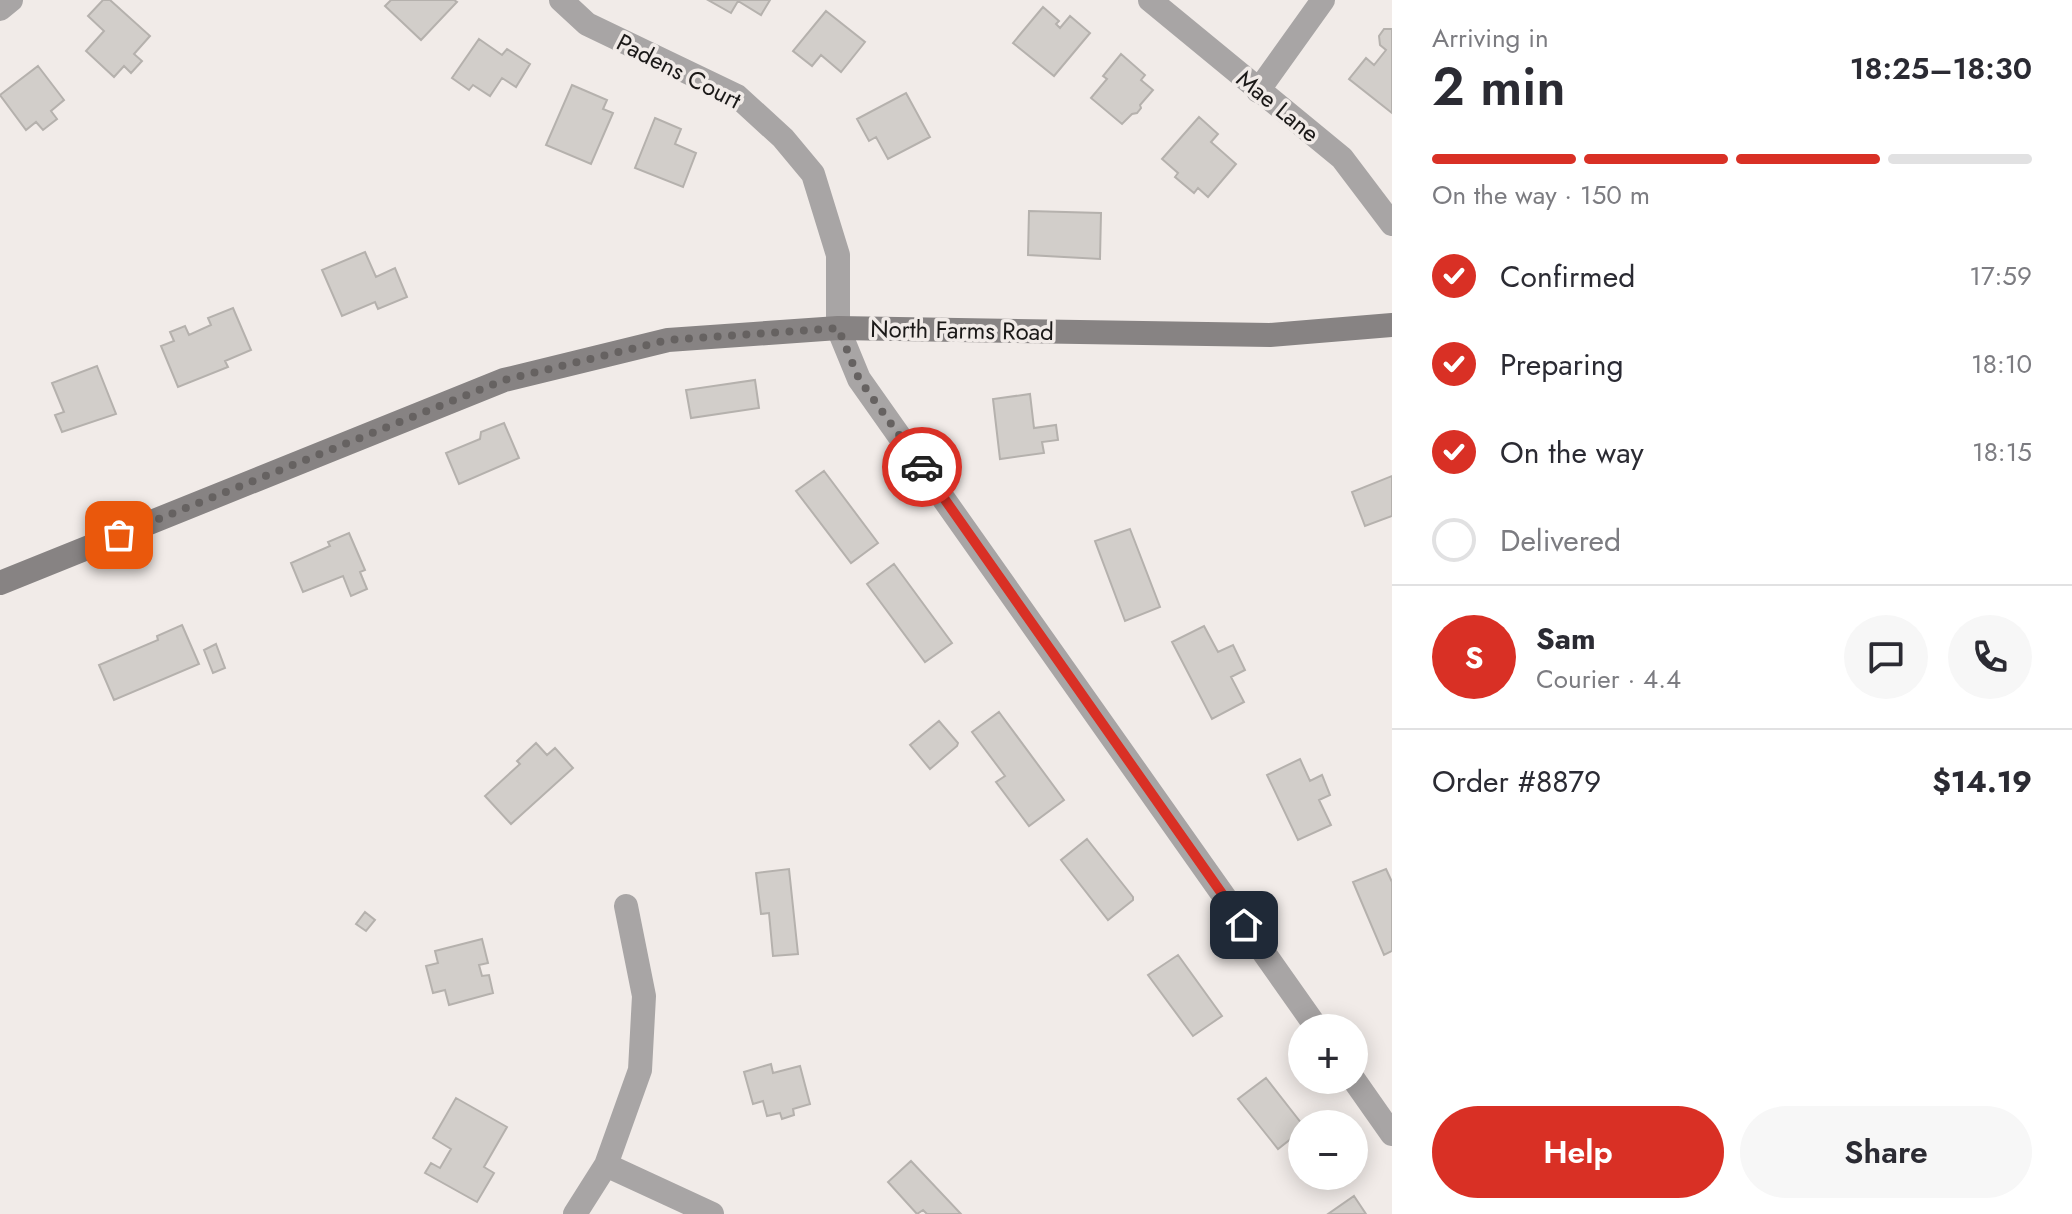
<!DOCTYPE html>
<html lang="en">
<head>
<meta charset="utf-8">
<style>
  body { margin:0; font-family:Jost,sans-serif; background:#f7f7f7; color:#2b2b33; height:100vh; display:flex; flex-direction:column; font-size:30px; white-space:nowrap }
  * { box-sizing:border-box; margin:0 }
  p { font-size:26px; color:#7c7c81 }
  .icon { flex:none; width:44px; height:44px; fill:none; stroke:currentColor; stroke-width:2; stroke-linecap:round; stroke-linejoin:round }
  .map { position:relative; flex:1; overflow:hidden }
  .details { display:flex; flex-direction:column; background:#fff; width:680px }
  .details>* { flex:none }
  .controls { position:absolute; left:1288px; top:1014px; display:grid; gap:16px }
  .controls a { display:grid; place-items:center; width:80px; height:80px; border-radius:50%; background:#fff; box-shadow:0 4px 20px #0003; font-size:40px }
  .pin { position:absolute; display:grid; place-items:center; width:68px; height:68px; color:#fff; margin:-34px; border-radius:16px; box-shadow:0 4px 12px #0006 }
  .courier { position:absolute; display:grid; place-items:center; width:80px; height:80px; margin:-40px; border:6px solid #d93025; border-radius:50%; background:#fff; color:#222; box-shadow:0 2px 10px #0007 }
  .summary em { font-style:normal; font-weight:600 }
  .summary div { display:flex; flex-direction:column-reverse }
  .summary { display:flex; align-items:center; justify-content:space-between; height:136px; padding:0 40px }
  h1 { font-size:52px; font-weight:600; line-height:60px }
  .bar { display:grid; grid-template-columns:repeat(4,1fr); gap:12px 8px; align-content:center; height:96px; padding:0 40px }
  .bar i { height:10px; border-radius:6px; background:#e1e1e2 }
  .bar .on { background:#d93025 }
  .bar p { grid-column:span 4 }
  .line { display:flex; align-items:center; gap:20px; padding:0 40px; border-top:2px solid #e1e1e2 }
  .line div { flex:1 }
  .round { display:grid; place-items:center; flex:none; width:84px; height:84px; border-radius:42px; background:#f7f7f7 }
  ol { padding:0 40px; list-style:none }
  li { display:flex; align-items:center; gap:24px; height:88px }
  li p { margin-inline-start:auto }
  li .icon { padding:8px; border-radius:50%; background:#d93025; color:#fff; stroke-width:4 }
  li:last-child { color:#7c7c81 }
  li i { width:44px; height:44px; border:4px solid #e1e1e2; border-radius:50% }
  .primary-button { display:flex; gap:16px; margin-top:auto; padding:16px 40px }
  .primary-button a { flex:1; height:92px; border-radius:48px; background:#d93025; color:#fff; font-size:32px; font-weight:600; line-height:92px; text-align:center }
  .primary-button a+a { background:#f7f7f7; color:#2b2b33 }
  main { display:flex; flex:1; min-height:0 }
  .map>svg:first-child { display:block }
  .building { fill:#d2ceca; stroke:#b5b1ad; stroke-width:2 }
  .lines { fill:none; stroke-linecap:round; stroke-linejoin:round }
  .street { stroke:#a8a5a5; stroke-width:24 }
  .secondary { stroke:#878383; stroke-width:24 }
  .done { stroke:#666261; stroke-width:8; stroke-dasharray:0 14.4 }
  .route { stroke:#d93025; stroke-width:10 }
  .labels { text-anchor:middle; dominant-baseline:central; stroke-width:7; stroke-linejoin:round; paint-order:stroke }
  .street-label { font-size:24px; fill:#1b1918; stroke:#f1ebe8 }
</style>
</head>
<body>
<main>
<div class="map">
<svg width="1392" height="1214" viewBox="0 0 1392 1214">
  <rect width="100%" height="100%" fill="#f1ebe8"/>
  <path class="building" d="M103,0H110L150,36L134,54L142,61L131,73L124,66L114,77L86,51L104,31L88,16Z
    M391,0H454L457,2L421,40L385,6Z
    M708,0H770L761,15L738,1L731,13Z
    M1043,7L1059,21L1056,24L1060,28L1070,16L1090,33L1054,76L1013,43Z
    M826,11L865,42L841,72L821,55L812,66L793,51Z
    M1384,29H1392V113L1349,79L1366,58L1374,65L1386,50L1380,45L1379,36Z
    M479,39L502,55L507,49L530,64L516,87L502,78L490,96L473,85L469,90L452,78Z
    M1121,54L1145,75L1141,80L1153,90L1140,105L1141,108L1137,113L1132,114L1122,124L1091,98L1107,79L1103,76Z
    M38,66L64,100L51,111L57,119L43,130L36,122L26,130L0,95Z
    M572,85L607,100L603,109L613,113L591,164L546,145Z
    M906,93L930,137L888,159L876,137L869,141L857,119Z
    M1199,117L1218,134L1211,142L1236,164L1208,197L1198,188L1194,193L1175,177L1178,173L1162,159Z
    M655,118L681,129L675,144L696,153L683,187L635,168Z
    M1029,211L1101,213L1100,259L1028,255Z
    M365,252L376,277L395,268L407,297L378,309L375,302L342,316L322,270Z
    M233,308L251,350L225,361L228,367L178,387L161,346L174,341L170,332L185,326L189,335L211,325L208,318Z
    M97,366L116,414L62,432L55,415L64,412L52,383Z
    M755,380L759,408L691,418L686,390Z
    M1030,394L1034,428L1056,425L1058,440L1042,442L1044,453L1000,459L993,399Z
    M504,423L519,458L459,484L446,453L480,439L481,432Z
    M824,471L878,543L851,563L796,491Z
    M1392,476V516L1365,526L1352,492Z
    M1130,529L1160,607L1125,621L1095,541Z
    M349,533L365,570L360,572L367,589L351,596L343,576L303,592L291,563L330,546L328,542Z
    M894,564L952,643L925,662L867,584Z
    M182,625L199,664L114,700L99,665L158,640L157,636Z
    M1204,626L1218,652L1233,645L1245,670L1231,677L1244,702L1212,719L1172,642Z
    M216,644L225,668L213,673L204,650Z
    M999,712L1064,800L1029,826L996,782L1005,776L972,732Z
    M939,721L958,743L957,746L930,769L910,745Z
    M536,743L547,755L555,748L573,768L511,824L485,796L520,764L517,761Z
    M1300,759L1310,781L1322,775L1330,795L1319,800L1331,825L1298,840L1267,775Z
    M1087,839L1133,897V900L1108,920L1061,860Z
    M789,869L798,954L773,956L769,913L761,914L756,873Z
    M1386,869L1392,882V951L1384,955L1353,882Z
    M365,912L375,920L366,931L356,924Z
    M482,939L488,963L479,965L482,976L489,975L493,993L449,1005L445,990L433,993L426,966L438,963L435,951Z
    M1178,955L1222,1016L1193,1036L1148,975Z
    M771,1064L773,1073L800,1066L810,1104L793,1109L794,1115L782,1119L780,1113L767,1116L763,1101L753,1104L744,1072Z
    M1266,1078L1302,1124V1130L1278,1149L1238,1099Z
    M456,1098L507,1127L484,1167L494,1173L477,1202L425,1173L431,1163L440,1168L451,1149L433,1138Z
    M911,1161L961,1214H927L923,1210L917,1214L888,1182Z
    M1354,1196L1366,1214H1328Z"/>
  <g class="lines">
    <path class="street" d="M561,0L587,24L737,96L783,138L813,174L838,255V328L859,379L1317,1028
      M1150,0L1342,158L1392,224
      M0,9L11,0
      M1258,91L1323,0
      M1354,1080L1392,1134
      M606,1165L712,1214
      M575,1214L606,1165L640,1070L644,996L626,906"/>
    <path class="secondary" d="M0,583L504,380L668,340L838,328L1270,335L1392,325"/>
  </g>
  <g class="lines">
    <path class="done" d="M119,535L504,380L668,340L838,328L859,379L922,467"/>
    <path class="route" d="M922,467L1244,925"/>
  </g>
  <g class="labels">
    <g class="street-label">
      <text transform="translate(679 71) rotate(27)">Padens Court</text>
      <text transform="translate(1278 106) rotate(39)">Mae Lane</text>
      <text transform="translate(962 330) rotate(1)">North Farms Road</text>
    </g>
  </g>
</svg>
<div class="controls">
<a>+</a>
<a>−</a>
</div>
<div class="pin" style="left:119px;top:535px;background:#ea580c"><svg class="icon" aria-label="bag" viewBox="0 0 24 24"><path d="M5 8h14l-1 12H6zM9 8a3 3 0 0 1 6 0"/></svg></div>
<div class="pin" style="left:1244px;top:925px;background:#1f2937"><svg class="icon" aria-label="home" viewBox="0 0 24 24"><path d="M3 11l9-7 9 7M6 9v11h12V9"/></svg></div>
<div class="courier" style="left:922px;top:467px"><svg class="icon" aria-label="car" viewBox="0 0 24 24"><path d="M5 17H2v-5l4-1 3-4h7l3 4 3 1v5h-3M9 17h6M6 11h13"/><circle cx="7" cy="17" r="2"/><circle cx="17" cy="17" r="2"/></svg></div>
</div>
<section class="details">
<div class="summary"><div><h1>2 min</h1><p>Arriving in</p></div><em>18:25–18:30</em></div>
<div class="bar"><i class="on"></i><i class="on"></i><i class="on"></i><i></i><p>On the way · 150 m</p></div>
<ol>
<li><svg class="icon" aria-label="check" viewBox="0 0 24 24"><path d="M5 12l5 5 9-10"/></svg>Confirmed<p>17:59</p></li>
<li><svg class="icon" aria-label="check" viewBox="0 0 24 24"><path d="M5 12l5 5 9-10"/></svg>Preparing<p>18:10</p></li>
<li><svg class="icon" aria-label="check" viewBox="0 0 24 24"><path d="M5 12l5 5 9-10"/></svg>On the way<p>18:15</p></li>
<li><i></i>Delivered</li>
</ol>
<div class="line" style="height:144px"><b class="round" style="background:#d93025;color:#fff">S</b><div><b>Sam</b><p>Courier · 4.4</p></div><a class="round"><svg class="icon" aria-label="chat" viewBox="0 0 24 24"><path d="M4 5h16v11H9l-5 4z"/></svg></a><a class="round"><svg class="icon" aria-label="phone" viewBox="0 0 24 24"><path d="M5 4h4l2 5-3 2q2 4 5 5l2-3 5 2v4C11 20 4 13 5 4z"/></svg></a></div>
<div class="line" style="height:104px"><div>Order #8879</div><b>$14.19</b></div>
<div class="primary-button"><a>Help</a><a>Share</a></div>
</section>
</main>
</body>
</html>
